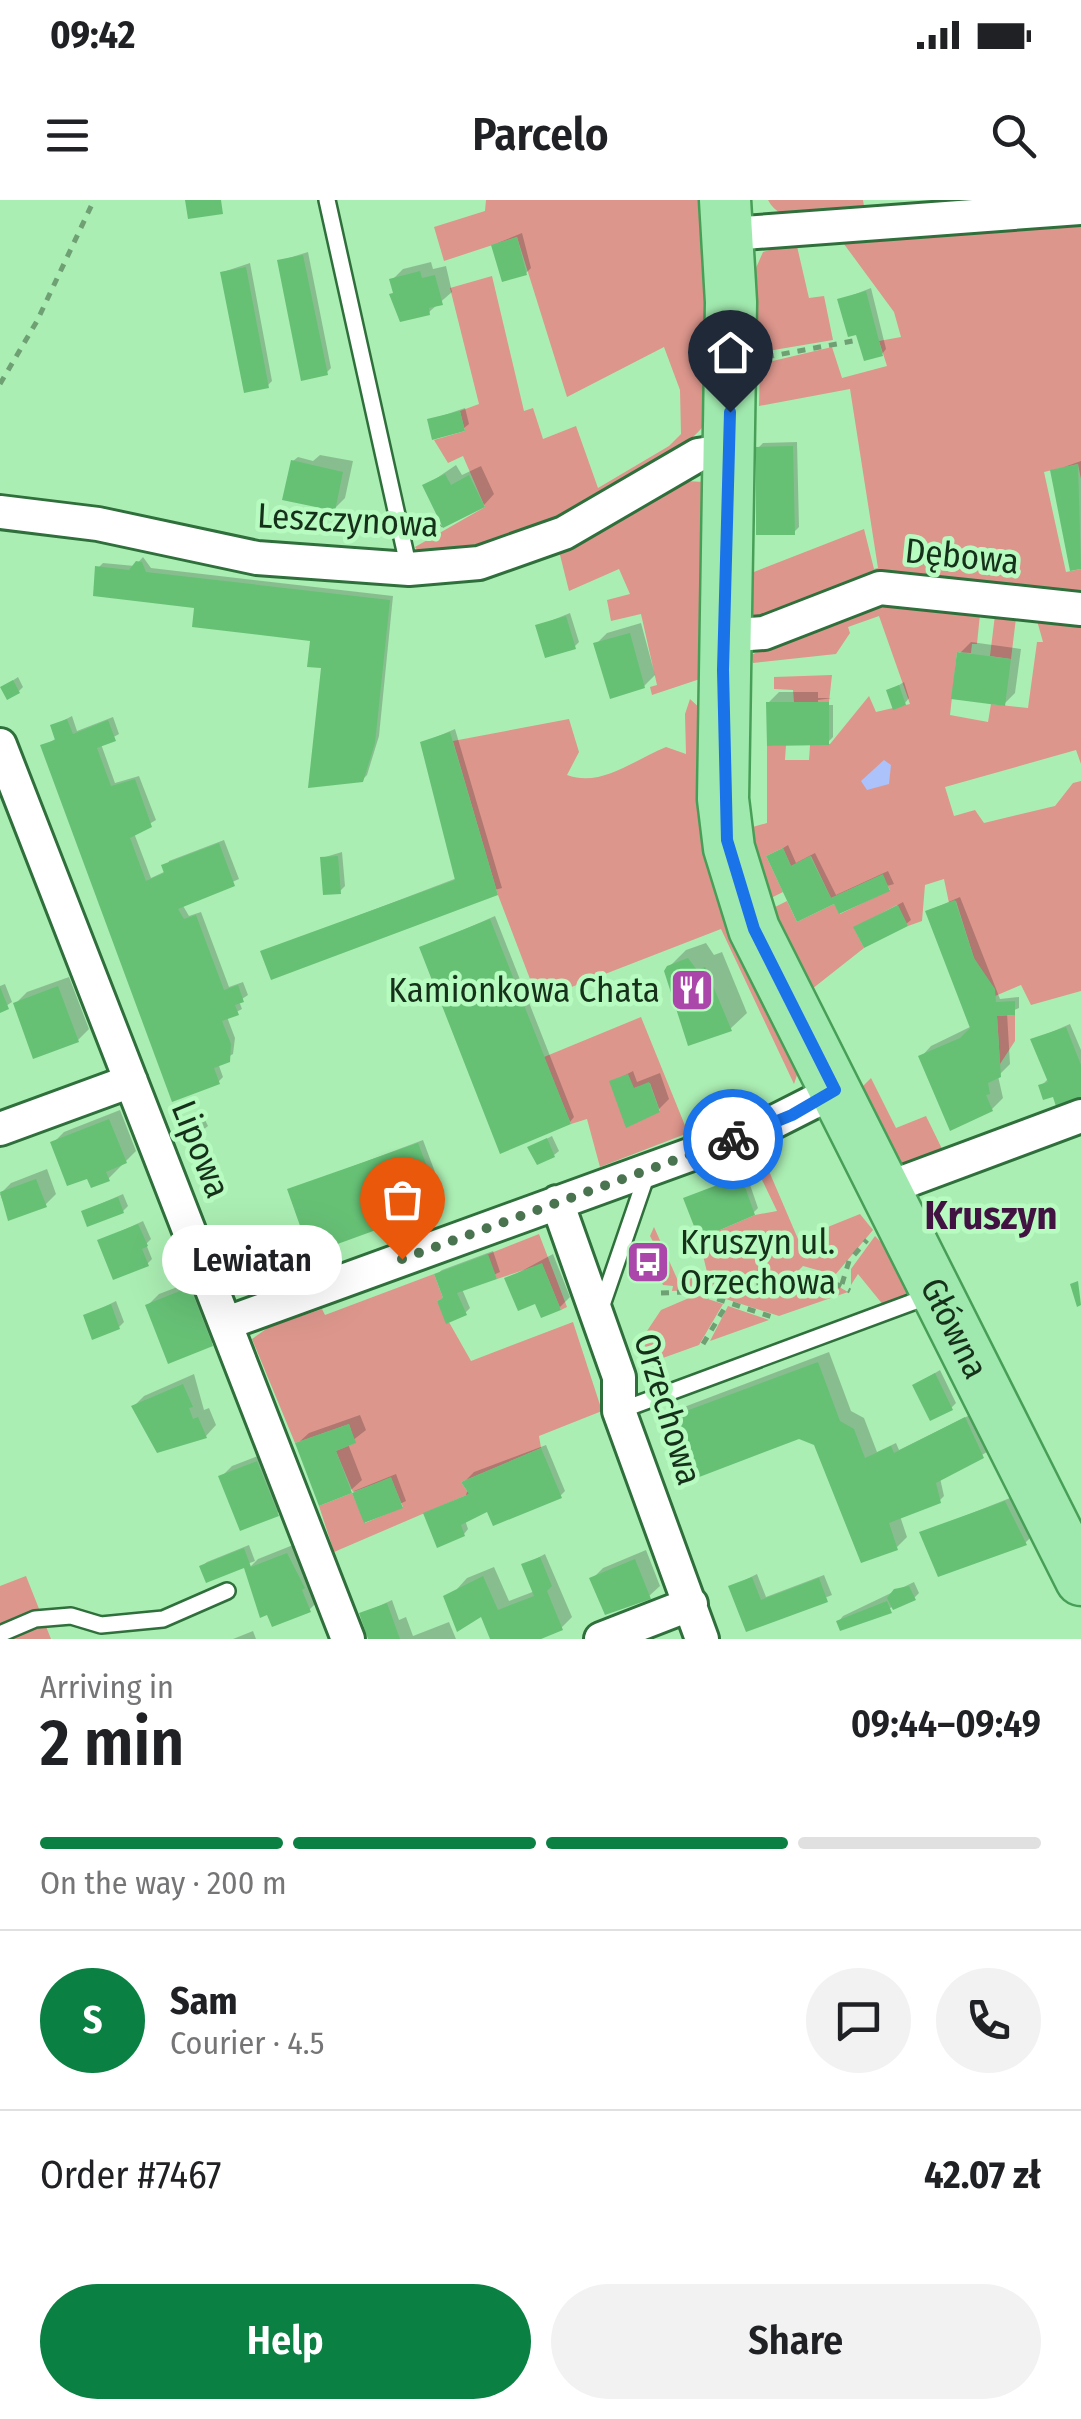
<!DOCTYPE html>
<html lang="en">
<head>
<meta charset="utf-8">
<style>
  body { margin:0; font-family:"Fira Sans Condensed",sans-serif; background:#f2f2f2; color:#202124; height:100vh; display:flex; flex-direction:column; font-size:38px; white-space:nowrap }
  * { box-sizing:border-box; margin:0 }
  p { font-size:32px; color:#757577 }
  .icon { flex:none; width:55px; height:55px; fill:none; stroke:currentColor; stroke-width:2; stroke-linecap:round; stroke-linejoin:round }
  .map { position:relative; height:1439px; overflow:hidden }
  .side { display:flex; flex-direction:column; background:#fff; flex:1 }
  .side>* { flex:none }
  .pin { position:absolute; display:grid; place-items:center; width:85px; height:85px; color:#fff; margin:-102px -42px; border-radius:50% 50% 50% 0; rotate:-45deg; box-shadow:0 0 10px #0007 }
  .pin .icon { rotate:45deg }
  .courier { position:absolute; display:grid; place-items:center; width:100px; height:100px; margin:-50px; border:8px solid #1a73e8; border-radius:50%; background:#fff; color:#222; box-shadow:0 2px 12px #0007 }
  .bubble { position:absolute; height:70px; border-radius:35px; background:#fff; box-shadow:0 10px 40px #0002; font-size:32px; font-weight:600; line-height:70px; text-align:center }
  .summary em { font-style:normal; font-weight:600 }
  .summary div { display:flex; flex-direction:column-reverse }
  .summary { display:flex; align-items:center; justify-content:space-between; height:170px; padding:0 40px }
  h1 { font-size:65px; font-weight:600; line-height:75px }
  .bar { display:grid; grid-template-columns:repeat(4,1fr); gap:15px 10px; align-content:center; height:120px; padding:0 40px }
  .bar i { height:12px; border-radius:8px; background:#e0e0e0 }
  .bar .active { background:#0b8043 }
  .bar p { grid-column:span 4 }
  .line { display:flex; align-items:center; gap:25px; padding:0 40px; border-top:2px solid #e0e0e0 }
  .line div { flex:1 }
  .round { display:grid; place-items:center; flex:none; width:105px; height:105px; border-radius:52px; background:#f2f2f2 }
  .primary-button { display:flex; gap:20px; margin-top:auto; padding:20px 40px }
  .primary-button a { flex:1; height:115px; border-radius:60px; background:#0b8043; color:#fff; font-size:40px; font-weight:600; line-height:115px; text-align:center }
  .primary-button a+a { background:#f2f2f2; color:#202124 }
  .status { display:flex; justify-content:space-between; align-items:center; height:70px; padding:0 50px; background:#fff; direction:ltr }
  .status svg { height:28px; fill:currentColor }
  header { display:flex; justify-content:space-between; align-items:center; height:130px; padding:0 40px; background:#fff; font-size:45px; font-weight:600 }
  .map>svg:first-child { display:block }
  .green { fill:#dc968c; fill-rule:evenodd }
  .water { fill:#abc2fa }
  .shadow { fill:#0003 }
  .building { fill:#66c175 }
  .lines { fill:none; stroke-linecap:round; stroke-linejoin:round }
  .lane-casing { stroke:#2f6f3b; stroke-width:20 }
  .street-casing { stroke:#2f6f3b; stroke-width:38 }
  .primary-casing { stroke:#479f57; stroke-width:55 }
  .path { stroke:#6ea074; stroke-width:5; stroke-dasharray:8 8; stroke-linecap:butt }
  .lane { stroke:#fff; stroke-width:15 }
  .street { stroke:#fff; stroke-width:32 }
  .primary { stroke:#a0e9ae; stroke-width:50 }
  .done { stroke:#4a7350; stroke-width:10; stroke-dasharray:0 18 }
  .route { stroke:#1a73e8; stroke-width:12 }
  .labels { text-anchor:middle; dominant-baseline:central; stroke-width:9; stroke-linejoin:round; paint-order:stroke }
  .street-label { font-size:35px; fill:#16311a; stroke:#b8fbc0 }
  .poi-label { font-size:35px; fill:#16311a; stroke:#b8fbc0; text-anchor:end }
  .quarter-label { font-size:40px; font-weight:bold; fill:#421242; stroke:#b8fbc0 }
</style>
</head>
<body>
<div class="status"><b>09:42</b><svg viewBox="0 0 49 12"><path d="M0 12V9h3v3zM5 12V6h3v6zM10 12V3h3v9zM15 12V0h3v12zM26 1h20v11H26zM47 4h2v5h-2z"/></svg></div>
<header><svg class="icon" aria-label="menu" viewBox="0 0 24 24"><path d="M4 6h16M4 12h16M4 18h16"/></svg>Parcelo<svg class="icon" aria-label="search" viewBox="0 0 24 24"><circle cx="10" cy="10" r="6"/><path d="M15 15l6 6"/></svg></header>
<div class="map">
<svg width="1081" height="1439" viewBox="0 0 1081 1439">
  <rect width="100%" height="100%" fill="#abeeb3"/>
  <path class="green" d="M486,0H711L712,215C679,266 543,336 483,349C463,353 442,354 422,357L415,347L485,307L463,256L448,263L434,240L465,231L460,211L479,204L450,88L492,76L524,211L533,208L543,239L576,226L598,288L669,246L681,234L680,190L664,147L567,197L517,37L444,61L434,27L485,11Z
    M768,0H863L864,6C836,11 784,32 768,0Z
    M1061,22L1081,25V279L1078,264L1044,272L1066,372L1081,369V400L892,380L751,423L754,372L864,329L874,369L878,368L850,189L759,206L760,164L832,147L842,178L887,166L879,141L901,137L894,112L844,44Z
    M796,42L809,98L824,96L833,140L751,154L752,77L763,52Z
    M685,281L704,282L703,478L652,495L650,487L657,485L641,414L611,421L607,400L630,394L619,369L569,391L559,351Z
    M873,398L980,414L977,444H972L971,453L957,452L950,515L988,522L991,504L1028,508L1037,442H1043L1036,417L1081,421V564L1076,550L945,587L954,616L975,610L984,623L1055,606L1073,583L1081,581V791L1031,805L1021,785L995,796L974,758L956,701L949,703L944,679L925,685L922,721L908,726L897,705L854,728L864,748L812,789L773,708L787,701L797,722L834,704L840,714L890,690L882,675L831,698L811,656L791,666L783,648L766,656L783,692L769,699L749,628L767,623V546L786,545L785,560H809L810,545L830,544L869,496L876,512L910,504L879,416L848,427L850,433L836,454L753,463L751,455Z
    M995,415L1016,418L1011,459L990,456Z
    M832,475L829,502H794L793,490L774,489V477Z
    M690,499L703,511L794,855L797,875L794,884L721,729L538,800L498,695L453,541L569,519L579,552L567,575C602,588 635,559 666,547L686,554L685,514Z
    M1015,815V841L1000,864L997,816Z
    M641,817L688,933L600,967L587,919L571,924L544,857ZM650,883L660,911L627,927L634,888Z
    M871,878L896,928L926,916L945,955L903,972L861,888Z
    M760,950L798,1039L860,1014L873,1030L835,1075L803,1066L795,1074L726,1088L672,1091L673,1086L663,1085L653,1058L660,1055L650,1036L654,1027L679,1083L707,1072L699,1039L755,1015L777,1011L751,957Z
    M539,1034L567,1107L561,1110L542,1064L497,1079L486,1055Z
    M875,1036L896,1058L910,1088C906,1099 895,1104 884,1106L858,1074L851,1085V1069Z
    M434,1074L443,1098L437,1101L471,1161L573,1122L602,1211L539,1236L541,1248L461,1282L469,1294L334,1352L319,1306L352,1293L365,1323L403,1307L391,1278L353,1292L336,1251L355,1243L349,1224L295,1243L252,1139L269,1127L322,1109L325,1115Z
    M827,1080L848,1092L779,1116L710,1094L791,1081L796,1091L806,1094Z
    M696,1095L723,1104L699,1145L649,1163L643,1137L661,1110Z
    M728,1106L769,1120L710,1141Z
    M26,1376L51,1439H0V1386Z"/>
  <path class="water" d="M884,560L891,565L889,584L867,590L861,581Z"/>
  <path class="shadow" d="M522,33L531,68L526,73L493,45Z
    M308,52L331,168L326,173L279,61Z
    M431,62L433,69L446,66L452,92L429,112L395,92L392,80L403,69Z
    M250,63L272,181L268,185L223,72Z
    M871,88L886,149L882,154L840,100Z
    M465,208L469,224L464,228L430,220Z
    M797,242L799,327L794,332L758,248L763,243Z
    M320,255L353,261L345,298L334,309L293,261L298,257L313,261Z
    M1081,261V367L1072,368L1053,271Z
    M456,265L462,275L481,266L494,294L484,305L425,286Z
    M143,357L151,368L393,396L379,536L367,575L362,580L313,438L197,406L98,368L103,363L135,366Z
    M570,413L579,442L574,447L538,426Z
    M641,423L655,475L644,486L596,444L607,433Z
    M971,442L1021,449L1015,493L1004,504L960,453Z
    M18,477L23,487L19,491L3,487Z
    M904,482L909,498L905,503L889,491Z
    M779,492H818V498H832L818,500V505H833V537L828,542L768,503Z
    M72,516L77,531L113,517L119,534L101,544L115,583L139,576L156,620L134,633L151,678L166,671L169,661L224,640L239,679L182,704L189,716L201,712L229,787L243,782L248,795L239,801L242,809L227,817L235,838L233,854L218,863L223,877L218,882L43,546L57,538L53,526Z
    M455,529L502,688L263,752L457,678L422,543Z
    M788,645L796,663L815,653L836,695L888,671L894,684L835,701L769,657Z
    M342,652L345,686L340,691L322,658Z
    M960,697L1000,799L1019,797V808L1007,813L1010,864L998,876L1003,898L992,909L921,857L931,846L972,826L928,711Z
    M903,702L911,720L906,724L856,728Z
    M495,716L574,917L570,922L422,748Z
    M706,743L714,755L722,752L747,813L730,829L669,767L686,750Z
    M69,777L89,829L78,840L16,803L27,792Z
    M5,784L12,802L0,810V786Z
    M1070,824L1081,850V905L1041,886L1049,878L1033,840Z
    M633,871L637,882L660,873L669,899L658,910L612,882Z
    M120,910L136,951L108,979L88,975L53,943L64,932Z
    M205,920L208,926L203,930H186Z
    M552,936L559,951L554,955L529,948Z
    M423,940L445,999L440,1004L290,990Z
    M47,969L56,994L45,1005L9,1018L0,994L11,983Z
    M746,973L758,1008L753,1013L686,999Z
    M123,994L128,1006L123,1011H84Z
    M143,1021L151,1039L146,1044L152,1059L147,1064L100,1041Z
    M493,1051L500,1072L462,1089L470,1108L465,1113L439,1101L445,1096L437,1074L442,1070Z
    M553,1054L570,1097L559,1108L536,1100L507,1079Z
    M201,1078L222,1133L211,1144L148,1105L159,1094Z
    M116,1101L124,1122L119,1127L86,1116Z
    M829,1152L851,1211L864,1218L877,1252L896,1243L899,1250L970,1215L987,1252L940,1278L944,1296L939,1301L900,1316L907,1337L897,1347L816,1244L799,1236L673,1217L684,1207Z
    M940,1170L956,1203L951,1208L915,1185Z
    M194,1174L204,1210L209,1208L216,1225L206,1236L134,1206L144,1196Z
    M360,1215L366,1230L348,1244L362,1280L351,1290L298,1243L309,1233Z
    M546,1245L565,1291L560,1296L488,1308L465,1320L468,1329L464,1334L438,1344L465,1298L468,1289L464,1282L474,1272Z
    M268,1252L288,1303L277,1313L221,1277L232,1266Z
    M396,1274L406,1301L366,1320L354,1291Z
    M1010,1298L1030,1338L1025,1343L922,1333Z
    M298,1343L320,1399L309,1410L247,1370L258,1359Z
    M249,1345L255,1361L207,1380L202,1366L207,1362Z
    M646,1350L660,1386L649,1396L592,1379L603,1368Z
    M545,1354L572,1417L561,1428L534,1439H493L483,1414L457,1389L467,1378L494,1367L509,1401L535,1391L524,1365Z
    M757,1374L766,1397L824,1375L832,1395L747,1429L731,1387Z
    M914,1382L919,1393L914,1398L842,1428L839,1421L843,1416Z
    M392,1400L399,1420L406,1417L413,1436L449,1422L456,1439H371L362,1414Z
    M253,1431L256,1439H233Z"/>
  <path class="building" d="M185,0H221L223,14L188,19Z
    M517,37L527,75L502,82L491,45Z
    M303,55L328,175L301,181L277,60Z
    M246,67L269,188L244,193L220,72Z
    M420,71L422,78L435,75L443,105L429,108L430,115L400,122L389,94L393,93L389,79Z
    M866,91L883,156L864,161L856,135L848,137L837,99Z
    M460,211L465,231L432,240L427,219Z
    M793,246L795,335H756V247Z
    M291,260L343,272L335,311L282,300Z
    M1078,264L1081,369L1070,371L1050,270Z
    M445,274L451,285L469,275L485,307L443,328L422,285Z
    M136,361L142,362L146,372L390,400L375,543L363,582L308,588L321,468L307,467L310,441L192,427L194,408L93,396L95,366L129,370Z
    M566,416L576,449L545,458L535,425Z
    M630,433L645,488L610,499L593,443Z
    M957,452L1011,459L1005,506L951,499Z
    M13,480L20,493L7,500L0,487Z
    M899,485L906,505L893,510L886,490Z
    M766,502H829V545L767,546Z
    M67,519L73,534L108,520L116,541L97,548L111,586L135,579L152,627L130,638L146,681L164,673L161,665L219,643L235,686L178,709L184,719L196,715L224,790L238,785L244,802L235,805L239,815L222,821L231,844L230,862L214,868L220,884L172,902L40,545L55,540L50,525Z
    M450,532L498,695L271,780L260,751L455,680L420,542Z
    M783,648L791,666L810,656L831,698L883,674L890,691L839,714L834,704L797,722L766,656Z
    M338,656L341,694L323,695L320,657Z
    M955,700L974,758L995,789L996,802L1015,801V815L997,816L1001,877L988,883L990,894L986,895L993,911L950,931L918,856L960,838L970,828L925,711Z
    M898,705L908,726L864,748L853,727Z
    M490,719L571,924L500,954L419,747Z
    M688,758L697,770L705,767L732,831L688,846L664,771L667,766Z
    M58,786L79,842L33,859L13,803Z
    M0,787L9,809L0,813Z
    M1066,827L1081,865V908L1059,916L1053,897L1043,900L1038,885L1048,882L1030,839Z
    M628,874L634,888L649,882L660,912L626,928L609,881Z
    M109,919L127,963L106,972L110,981L91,988L87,979L67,986L50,942Z
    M200,923L204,933L187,939L183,929Z
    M547,938L555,957L537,965L527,947Z
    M418,943L442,1006L310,1054L287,989Z
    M741,976L755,1015L699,1039L683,998Z
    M36,979L47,1007L8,1021L0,992Z
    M118,997L124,1013L87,1027L81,1011Z
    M138,1024L148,1046L142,1049L149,1066L113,1080L97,1040Z
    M488,1054L497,1079L457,1093L467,1115L446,1124L437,1101L443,1098L434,1074Z
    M542,1063L561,1110L541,1118L535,1104L518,1111L504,1078Z
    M1078,1081L1081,1105L1077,1107L1070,1084Z
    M190,1087L213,1146L168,1164L145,1105Z
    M111,1104L120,1129L92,1140L83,1115Z
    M818,1162L840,1221L854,1229L865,1258L891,1246L894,1253L965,1217L984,1258L936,1283L941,1303L889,1323L898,1350L861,1363L814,1245L799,1239L694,1279L670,1217Z
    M935,1173L953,1210L930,1221L912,1185Z
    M183,1184L193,1207L189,1208L193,1219L198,1217L207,1238L157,1253L131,1206Z
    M349,1224L356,1243L336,1251L352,1293L319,1306L295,1243Z
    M541,1248L562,1298L493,1326L487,1312L461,1325L465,1336L437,1348L423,1313L469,1294L461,1282Z
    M257,1261L279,1316L240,1331L218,1276Z
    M391,1277L403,1308L364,1323L352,1293Z
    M1005,1301L1027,1345L938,1377L919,1332Z
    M244,1348L251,1367L287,1353L305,1388L302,1390L311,1412L272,1427L267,1415L260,1418L244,1368L206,1383L199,1366Z
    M540,1357L552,1386L547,1391L563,1430L541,1439H490L481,1417L457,1432L443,1396L483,1376L498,1410L534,1396L521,1364Z
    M635,1359L651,1399L605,1415L589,1378Z
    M752,1377L761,1400L819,1378L828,1402L746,1432L728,1386Z
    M909,1386L916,1400L893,1410L887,1398L894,1389Z
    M887,1401L892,1413L840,1431L836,1421Z
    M387,1403L400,1439H368L359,1413Z"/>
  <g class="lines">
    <g class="lane-casing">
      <path id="lane" d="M327,0L409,369
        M601,1108L647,974
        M619,1211L929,1096
        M0,1434L35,1419L71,1416L101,1425L163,1419L227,1391"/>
    </g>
    <g class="street-casing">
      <path id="street" d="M730,34L1081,8
        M0,312L98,324L257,358L409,369L479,363L564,333L698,255L729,250
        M723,436L764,433L880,388L1081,409
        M0,545L348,1439
        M0,929L131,881
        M885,989L1081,916
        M557,1002L619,1177V1211L702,1439
        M227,1123L758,930L835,891
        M601,1439L691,1404"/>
    </g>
    <g class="primary-casing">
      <g id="primary">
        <path id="s1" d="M725,0L731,102L723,599L729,648L754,729L1081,1380"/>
      </g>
    </g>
    <path class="path" d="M766,157L858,140
      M0,184L37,121L94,0
      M429,337L441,325
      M842,1084L849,1061L867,1040
      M661,1093L727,1090L818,1075L850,1091
      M702,1094L775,1118
      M703,1144L727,1104"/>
    <use href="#lane" class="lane"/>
    <use href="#street" class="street"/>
    <use href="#primary" class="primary"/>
  </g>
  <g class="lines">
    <path class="done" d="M402,1059L733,939"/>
    <path class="route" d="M730,212L723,470L727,640L754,729L835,890L792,915L733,939"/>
  </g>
  <defs>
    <g id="restaurant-square" transform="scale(2.25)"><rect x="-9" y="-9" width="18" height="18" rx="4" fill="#ab46ab" stroke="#b8fbc0"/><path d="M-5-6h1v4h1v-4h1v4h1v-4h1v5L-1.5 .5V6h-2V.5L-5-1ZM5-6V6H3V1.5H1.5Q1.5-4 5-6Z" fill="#fff"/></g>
    <g id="bus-square" transform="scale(2.25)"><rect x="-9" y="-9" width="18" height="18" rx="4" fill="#ab46ab" stroke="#b8fbc0"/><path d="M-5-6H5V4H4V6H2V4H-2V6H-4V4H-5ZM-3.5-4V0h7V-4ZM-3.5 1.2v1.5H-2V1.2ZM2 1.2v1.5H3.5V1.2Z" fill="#fff"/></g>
  </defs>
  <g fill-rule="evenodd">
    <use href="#restaurant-square" x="692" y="790"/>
    <use href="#bus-square" x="648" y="1062"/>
  </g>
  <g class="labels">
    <g class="street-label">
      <text transform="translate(348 320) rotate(3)">Leszczynowa</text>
      <text transform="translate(962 356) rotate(6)">Dębowa</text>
      <text transform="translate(201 949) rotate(68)">Lipowa</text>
      <text stroke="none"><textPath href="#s1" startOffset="1180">Główna</textPath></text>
      <text transform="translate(668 1209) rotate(73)">Orzechowa</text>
    </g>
    <g class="poi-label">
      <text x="660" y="790">Kamionkowa Chata</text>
      <text x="680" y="1042" text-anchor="start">Kruszyn ul.<tspan x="680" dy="40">Orzechowa</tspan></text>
    </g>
    <g class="quarter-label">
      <text x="991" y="1016">Kruszyn</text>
    </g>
  </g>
</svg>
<div class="pin" style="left:402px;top:1059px;background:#ea580c"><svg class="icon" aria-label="bag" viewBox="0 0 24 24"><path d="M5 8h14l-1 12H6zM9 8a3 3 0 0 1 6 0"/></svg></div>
<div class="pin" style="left:730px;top:212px;background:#1f2937"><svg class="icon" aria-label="home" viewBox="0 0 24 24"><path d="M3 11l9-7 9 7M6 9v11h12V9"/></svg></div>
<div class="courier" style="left:733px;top:939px"><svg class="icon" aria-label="bike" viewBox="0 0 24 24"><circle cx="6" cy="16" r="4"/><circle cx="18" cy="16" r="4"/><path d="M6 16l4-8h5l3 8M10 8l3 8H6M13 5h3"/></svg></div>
<div class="bubble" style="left:162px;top:1025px;width:180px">Lewiatan</div>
</div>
<section class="side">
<div class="summary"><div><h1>2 min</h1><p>Arriving in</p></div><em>09:44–09:49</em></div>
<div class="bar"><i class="active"></i><i class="active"></i><i class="active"></i><i></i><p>On the way · 200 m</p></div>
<div class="line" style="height:180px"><b class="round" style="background:#0b8043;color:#fff">S</b><div><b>Sam</b><p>Courier · 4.5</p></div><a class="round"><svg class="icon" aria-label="chat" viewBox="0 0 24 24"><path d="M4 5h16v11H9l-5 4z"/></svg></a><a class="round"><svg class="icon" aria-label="phone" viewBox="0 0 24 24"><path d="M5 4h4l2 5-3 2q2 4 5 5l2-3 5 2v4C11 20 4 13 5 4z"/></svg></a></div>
<div class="line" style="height:130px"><div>Order #7467</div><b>42.07 zł</b></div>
<div class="primary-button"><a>Help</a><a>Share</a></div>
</section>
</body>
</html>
